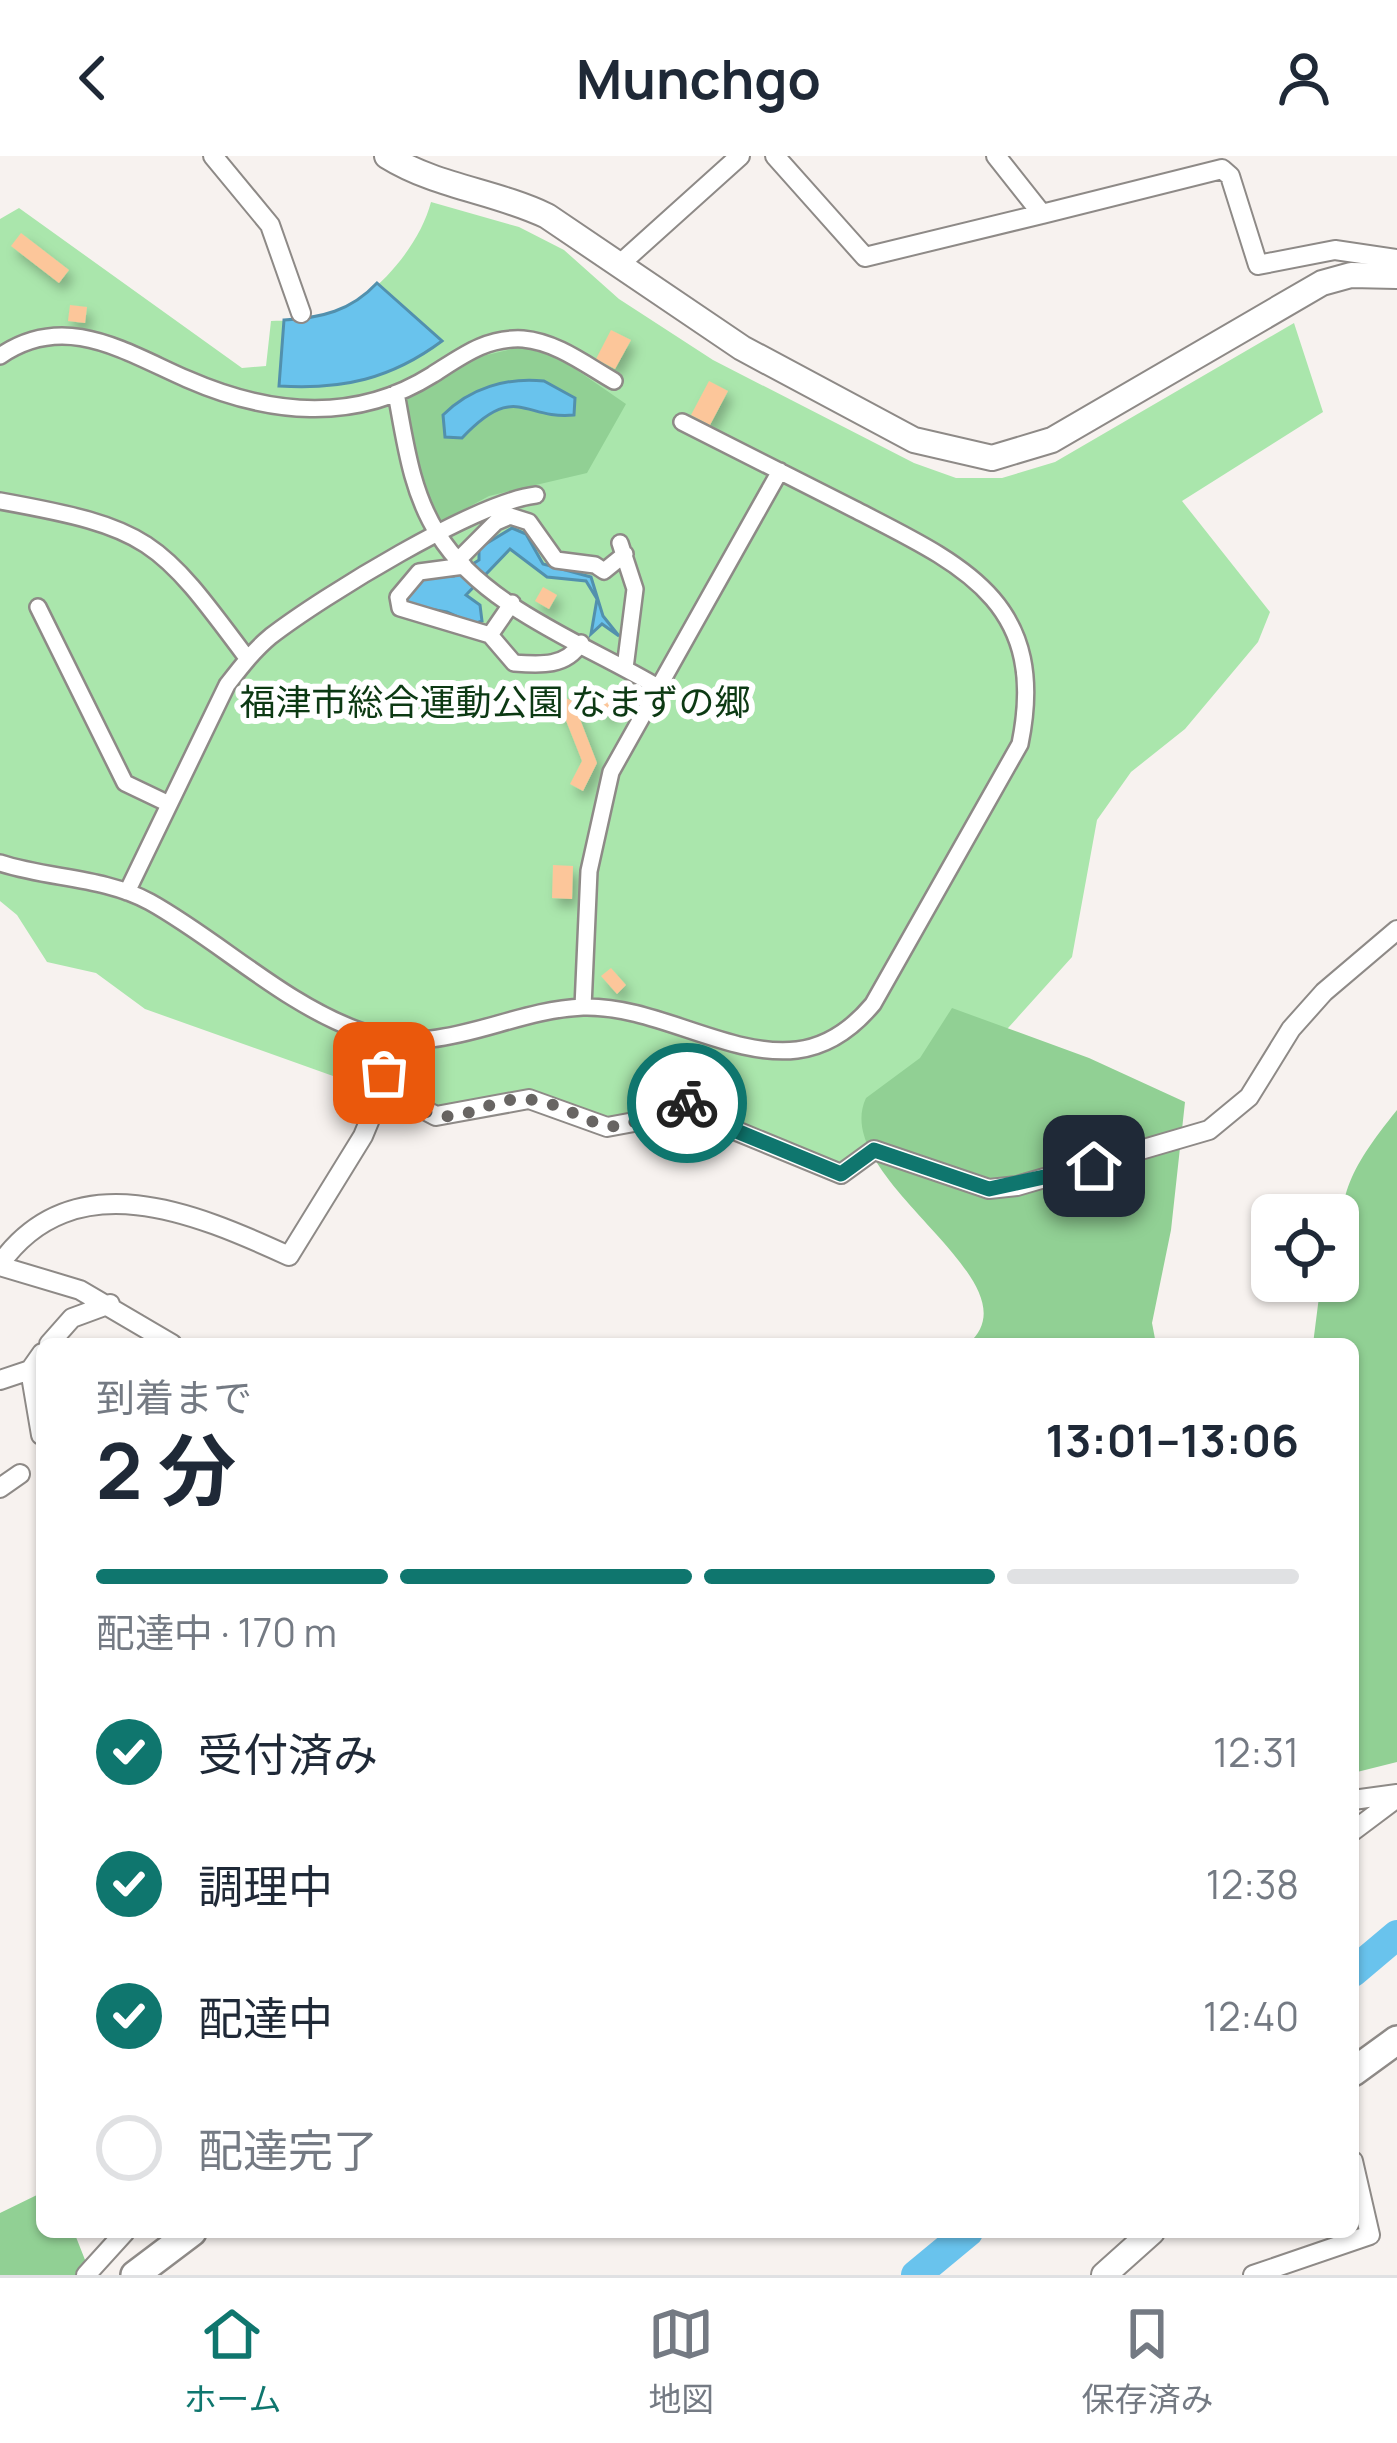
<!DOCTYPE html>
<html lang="ja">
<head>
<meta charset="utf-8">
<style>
  body { margin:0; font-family:Manrope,"Noto Sans JP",sans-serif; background:#f6f6f7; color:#1f2937; height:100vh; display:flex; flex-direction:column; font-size:45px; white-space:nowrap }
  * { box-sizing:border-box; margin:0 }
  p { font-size:39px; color:#747a83 }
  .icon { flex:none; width:66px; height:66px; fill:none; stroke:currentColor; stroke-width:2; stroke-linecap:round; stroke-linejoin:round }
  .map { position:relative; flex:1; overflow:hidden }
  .side { position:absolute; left:36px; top:1182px; width:1323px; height:900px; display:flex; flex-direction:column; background:#fff; border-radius:18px; box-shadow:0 3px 9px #0004 }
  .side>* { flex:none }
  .controls { position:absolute; left:1251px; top:1038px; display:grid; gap:24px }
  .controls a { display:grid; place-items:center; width:108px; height:108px; border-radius:18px; background:#fff; box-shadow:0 3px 9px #0004; font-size:60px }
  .pin { position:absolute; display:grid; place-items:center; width:102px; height:102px; color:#fff; margin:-51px; border-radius:24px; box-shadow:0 6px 18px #0006 }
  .courier { position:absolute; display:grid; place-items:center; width:120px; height:120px; margin:-60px; border:9px solid #0f766e; border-radius:50%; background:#fff; color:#222; box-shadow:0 3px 15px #0007 }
  .headline em { font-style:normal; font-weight:700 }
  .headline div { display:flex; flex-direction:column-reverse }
  .headline { display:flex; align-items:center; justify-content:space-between; height:204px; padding:0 60px }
  h1 { font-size:78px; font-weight:700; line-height:90px }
  .bar { display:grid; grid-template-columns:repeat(4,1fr); gap:18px 12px; align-content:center; height:144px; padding:0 60px }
  .bar i { height:15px; border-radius:9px; background:#e0e1e3 }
  .bar .active { background:#0f766e }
  .bar p { grid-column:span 4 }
  ol { padding:0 60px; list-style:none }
  li { display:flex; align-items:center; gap:36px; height:132px }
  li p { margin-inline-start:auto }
  li .icon { padding:12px; border-radius:50%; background:#0f766e; color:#fff; stroke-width:4 }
  li:last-child { color:#747a83 }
  li i { width:66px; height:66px; border:6px solid #e0e1e3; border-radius:50% }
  header { display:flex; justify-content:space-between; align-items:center; height:156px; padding:0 60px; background:#fff; font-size:54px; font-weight:700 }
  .tab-bar { display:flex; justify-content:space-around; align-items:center; height:168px; border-top:3px solid #e0e1e3; background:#fff; font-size:33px; color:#747a83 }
  .tab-bar a { display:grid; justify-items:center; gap:6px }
  .tab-bar .active { color:#0f766e }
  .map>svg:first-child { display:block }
  .green { fill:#aae6ac }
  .forest { fill:#91d094 }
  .water { fill:#69c3ed; stroke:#5290ad; stroke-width:3 }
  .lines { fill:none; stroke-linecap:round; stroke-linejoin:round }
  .river { stroke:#69c3ed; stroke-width:30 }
  .building { fill:#fcc69a; filter:url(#shadow) }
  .pedestrian-casing { stroke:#8e8a87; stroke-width:20 }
  .minor-casing { stroke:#8e8a87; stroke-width:22 }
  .tertiary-casing { stroke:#8e8a87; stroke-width:28 }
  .secondary-casing { stroke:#8e8a87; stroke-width:32 }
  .pedestrian { stroke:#fff; stroke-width:15 }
  .minor { stroke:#fff; stroke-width:18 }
  .tertiary { stroke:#fff; stroke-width:24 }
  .secondary { stroke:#fff; stroke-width:27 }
  .done { stroke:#686563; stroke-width:12; stroke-dasharray:0 21.6 }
  .route { stroke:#0f766e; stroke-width:15 }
  .labels { text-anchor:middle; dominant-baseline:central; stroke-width:12; stroke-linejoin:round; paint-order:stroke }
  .park-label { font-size:36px; fill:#0c3913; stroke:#fff }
</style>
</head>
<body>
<header><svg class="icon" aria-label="back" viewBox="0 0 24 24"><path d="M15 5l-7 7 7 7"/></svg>Munchgo<svg class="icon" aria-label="person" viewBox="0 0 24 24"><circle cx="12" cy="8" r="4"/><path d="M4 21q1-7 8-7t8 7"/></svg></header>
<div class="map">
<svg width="1397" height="2119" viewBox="0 0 1397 2119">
  <defs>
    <filter id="shadow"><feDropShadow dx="5" dy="8" stdDeviation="6" flood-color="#0004"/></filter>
  </defs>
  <rect width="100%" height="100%" fill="#f7f2ef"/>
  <path class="green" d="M431,46L519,71L564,94L619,143L713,204L914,307L956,322H1002L1055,306L1294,167L1323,256L1182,345L1270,456L1258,486L1185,573L1131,616L1097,664L1072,801L999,882L846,1026L810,1015L677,948L631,977L580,971L524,948L445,968L427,965L375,935L145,853L96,817L47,806L17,759L0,745V63L19,52L242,212L266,210L271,165C286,164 303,166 318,163C368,152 419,93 431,46Z"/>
  <path class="forest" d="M520,191L558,201L626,248L587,317L489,340L439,367L418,318L405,243L470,203Z
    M952,852L1089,902L1185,946L1171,1074L1152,1167L1156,1188H968C1042,1125 828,1023 866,942L920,902Z
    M1397,954V1606L1353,1617V1188H1313L1321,1125H1338C1338,1040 1344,1020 1397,954Z
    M39,2038L42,2076H74L91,2119H0V2057Z"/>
  <path class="water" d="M377,127L442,185C391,223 342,234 279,230L284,164C321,162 351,155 377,127Z
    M544,225L575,242L574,259C523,264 516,225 462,282L445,281L443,259C470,232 507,221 544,225Z
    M512,372L526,378L543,408L591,421L603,460L619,480L602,468L591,478L597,443L586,425L547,421L510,393L466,439L480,449L482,465L474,468L447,456L406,449L405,441L422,422L454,420L479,404V392Z"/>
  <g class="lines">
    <path class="river" d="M1353,1816L1397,1779
      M916,2119L968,2076"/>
  </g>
  <path class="building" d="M21,77L69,114L59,127L11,90Z
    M70,149L87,151L85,167L68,165Z
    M611,174L631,184L615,213L596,203Z
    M709,225L728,235L710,269L691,259Z
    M543,431L557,439L549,453L535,445Z
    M614,530L625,536L611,561L600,556Z
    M544,534L573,545L597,607L583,635L570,628L582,605L563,557L539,547Z
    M553,709L573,710L572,743L552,742Z
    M611,812L626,829L617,838L601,820Z"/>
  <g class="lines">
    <g class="pedestrian-casing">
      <path id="pedestrian" d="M0,200C65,155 125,196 187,223C267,258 354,268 432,219C462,200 486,181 523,183C557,186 586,209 614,225
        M396,237C405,285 411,336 438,378C483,451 585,488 656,530
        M0,345C149,372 158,382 247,502
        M620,387L635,433L625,512
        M458,404L496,366L510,360L529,366L556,404L595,409L604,415L625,398
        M464,410L419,416L398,441L400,452L490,479L514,507C541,509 566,511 581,487
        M38,451L125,627L169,648
        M490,479L512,447
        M0,707C49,723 104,721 150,746C220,785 284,848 360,875C440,904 505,854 583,851C656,849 729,902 797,894C829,890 853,872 873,848L1020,588C1049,446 963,409 854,353C797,324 740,295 682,266
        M127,736L227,529C241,511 254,494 271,480C323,440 476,346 536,339
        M583,851L589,715L611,616L780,315"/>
    </g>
    <g class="minor-casing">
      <path id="minor" d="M213,0L270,69L301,157
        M775,0L865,101L1042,58
        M996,0L1042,58L1222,13L1230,20L1258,109L1335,94L1397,103
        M620,108L740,0
        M383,932L436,960L529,943L607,971L645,964L678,942L734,974L841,1018L874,994L989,1033L1017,1030L1209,974L1249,941L1291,873L1324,836L1397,774
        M0,1108C74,1005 195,1057 289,1100L363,980L383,932L391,883
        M0,1110L80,1134L172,1188
        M49,1188L72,1162L110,1148
        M30,1214L41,1279
        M0,1224L30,1214L42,1197
        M0,1332L20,1318
        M1353,1644L1397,1638
        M1353,1675L1397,1642
        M86,2119L125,2076
        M1253,2119L1370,2079L1353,2005"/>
    </g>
    <g class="tertiary-casing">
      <path id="tertiary" d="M387,0C437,31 495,35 547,60L742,192L914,284L992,302L1052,284L1322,127L1351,119L1397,120
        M1104,2119L1152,2076"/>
    </g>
    <g class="secondary-casing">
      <path id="secondary" d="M1353,1916L1397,1884
        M135,2119L192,2076"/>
    </g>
    <use href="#pedestrian" class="pedestrian"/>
    <use href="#minor" class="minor"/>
    <use href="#tertiary" class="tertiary"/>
    <use href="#secondary" class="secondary"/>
  </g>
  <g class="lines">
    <path class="done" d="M384,917L383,932C400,941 422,958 441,960C469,963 494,942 523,943C586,946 603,1002 667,944L687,947"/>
    <path class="route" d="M687,947L734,974L841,1018L874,994L989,1033L1094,1010"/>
  </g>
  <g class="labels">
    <g class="park-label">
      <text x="495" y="545">福津市総合運動公園 なまずの郷</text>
    </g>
  </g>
</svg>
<div class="controls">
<a><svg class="icon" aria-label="locate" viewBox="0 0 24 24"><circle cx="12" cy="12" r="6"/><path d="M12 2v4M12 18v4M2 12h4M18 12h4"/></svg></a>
</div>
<div class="pin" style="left:384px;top:917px;background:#ea580c"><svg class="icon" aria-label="bag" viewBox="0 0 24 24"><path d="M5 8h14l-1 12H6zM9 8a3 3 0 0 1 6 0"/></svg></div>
<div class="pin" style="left:1094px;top:1010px;background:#1f2937"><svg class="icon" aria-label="home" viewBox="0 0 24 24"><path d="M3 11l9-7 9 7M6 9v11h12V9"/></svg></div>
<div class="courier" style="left:687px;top:947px"><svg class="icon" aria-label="bike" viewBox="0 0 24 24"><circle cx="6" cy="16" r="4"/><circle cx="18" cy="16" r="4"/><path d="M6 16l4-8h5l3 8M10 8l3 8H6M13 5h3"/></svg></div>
<section class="side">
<div class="headline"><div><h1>2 分</h1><p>到着まで</p></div><em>13:01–13:06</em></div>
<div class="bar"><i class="active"></i><i class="active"></i><i class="active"></i><i></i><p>配達中 · 170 m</p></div>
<ol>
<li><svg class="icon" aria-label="check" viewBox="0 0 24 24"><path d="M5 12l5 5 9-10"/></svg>受付済み<p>12:31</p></li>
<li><svg class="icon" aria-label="check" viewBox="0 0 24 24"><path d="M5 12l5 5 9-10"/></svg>調理中<p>12:38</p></li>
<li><svg class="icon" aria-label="check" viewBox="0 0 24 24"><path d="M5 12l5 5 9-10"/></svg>配達中<p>12:40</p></li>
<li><i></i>配達完了</li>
</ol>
</section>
</div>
<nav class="tab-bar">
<a class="active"><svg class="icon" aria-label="home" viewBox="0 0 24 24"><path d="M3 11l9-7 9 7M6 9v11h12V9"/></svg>ホーム</a>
<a><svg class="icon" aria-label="map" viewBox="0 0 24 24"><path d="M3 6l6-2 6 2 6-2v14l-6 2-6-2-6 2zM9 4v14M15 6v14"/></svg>地図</a>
<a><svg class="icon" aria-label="saved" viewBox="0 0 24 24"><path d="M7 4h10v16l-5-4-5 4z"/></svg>保存済み</a>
</nav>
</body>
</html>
